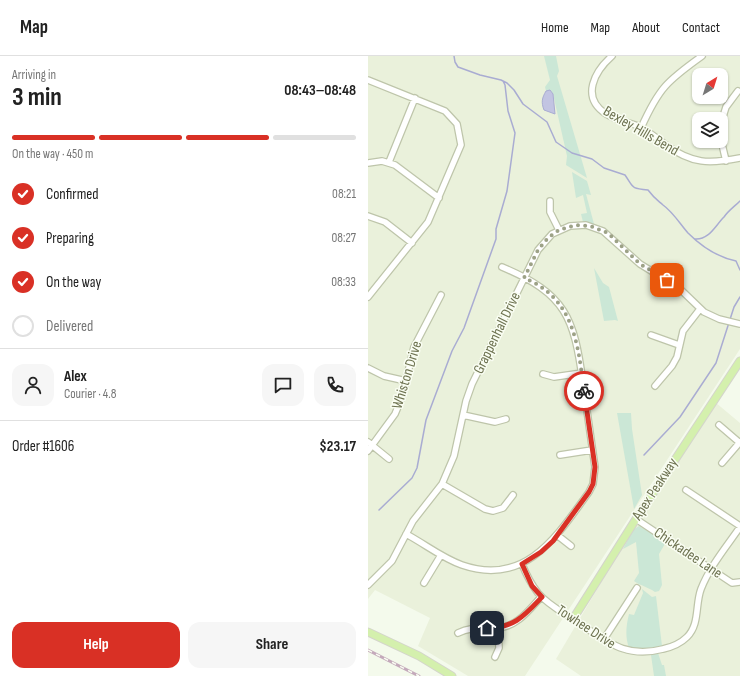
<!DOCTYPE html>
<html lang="en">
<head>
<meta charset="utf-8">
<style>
  body { margin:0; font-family:"Sofia Sans Condensed",sans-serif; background:#f6f6f6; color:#222; height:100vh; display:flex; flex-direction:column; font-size:15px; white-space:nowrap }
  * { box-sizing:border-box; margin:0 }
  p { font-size:13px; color:#767676 }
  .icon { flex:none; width:22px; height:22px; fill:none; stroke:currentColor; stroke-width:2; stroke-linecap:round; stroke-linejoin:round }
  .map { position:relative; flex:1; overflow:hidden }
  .sheet { display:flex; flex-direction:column; background:#fff; width:368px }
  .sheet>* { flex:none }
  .needle { width:26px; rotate:38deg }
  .fabs { position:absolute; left:324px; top:12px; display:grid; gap:8px }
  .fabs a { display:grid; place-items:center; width:36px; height:36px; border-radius:8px; background:#fff; box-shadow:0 1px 3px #0004; font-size:20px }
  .pin { position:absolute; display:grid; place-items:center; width:34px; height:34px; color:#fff; margin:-17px; border-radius:8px; box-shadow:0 2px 6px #0006 }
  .courier { position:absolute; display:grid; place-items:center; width:40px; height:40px; margin:-20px; border:3px solid #d93025; border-radius:50%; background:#fff; color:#222; box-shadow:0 1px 5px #0007 }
  .summary em { font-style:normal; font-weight:700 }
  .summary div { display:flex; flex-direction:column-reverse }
  .summary { display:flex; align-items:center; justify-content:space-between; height:68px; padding:0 12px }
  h1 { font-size:26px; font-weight:700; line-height:30px }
  .bar { display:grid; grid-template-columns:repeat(4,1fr); gap:6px 4px; align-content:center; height:48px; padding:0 12px }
  .bar i { height:5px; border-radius:3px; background:#e0e0e0 }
  .bar .current { background:#d93025 }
  .bar p { grid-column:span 4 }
  .line { display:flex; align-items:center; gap:10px; padding:0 12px; border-top:1px solid #e0e0e0 }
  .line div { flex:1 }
  .round { display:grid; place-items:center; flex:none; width:42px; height:42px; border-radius:12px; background:#f6f6f6 }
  ol { padding:0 12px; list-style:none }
  li { display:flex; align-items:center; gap:12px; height:44px }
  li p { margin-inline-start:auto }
  li .icon { padding:4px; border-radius:50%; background:#d93025; color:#fff; stroke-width:4 }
  li:last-child { color:#767676 }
  li i { width:22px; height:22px; border:2px solid #e0e0e0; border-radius:50% }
  .button { display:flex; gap:8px; margin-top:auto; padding:8px 12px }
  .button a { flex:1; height:46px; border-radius:12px; background:#d93025; color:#fff; font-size:16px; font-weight:700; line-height:46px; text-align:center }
  .button a+a { background:#f6f6f6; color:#222 }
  header { display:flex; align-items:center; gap:24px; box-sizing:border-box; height:56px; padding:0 20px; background:#fff; border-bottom:1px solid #e0e0e0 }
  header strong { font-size:19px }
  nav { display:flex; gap:22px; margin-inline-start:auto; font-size:14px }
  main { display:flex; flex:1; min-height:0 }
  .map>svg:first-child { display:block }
  .residential { fill:#eaf1db; fill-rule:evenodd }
  .green { fill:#cbe7d6 }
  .water { fill:#c2c4e2; stroke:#a9acd2 }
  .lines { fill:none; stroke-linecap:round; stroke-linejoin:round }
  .stream { stroke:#a9acd2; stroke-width:1.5 }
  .minor-casing { stroke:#bec5aa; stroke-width:8 }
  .major-casing { stroke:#d4d5cb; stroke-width:9 }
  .minor { stroke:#fff; stroke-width:5.5 }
  .major { stroke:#d4f0ad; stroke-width:7 }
  .rail-casing { stroke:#c4aabb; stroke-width:3 }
  .rail { stroke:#f9fdf2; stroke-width:1.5; stroke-dasharray:4.5; stroke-linecap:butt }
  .done { stroke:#9da287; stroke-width:4; stroke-dasharray:0 7.2 }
  .route { stroke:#d93025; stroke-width:5 }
  .labels { text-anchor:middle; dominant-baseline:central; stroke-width:3; stroke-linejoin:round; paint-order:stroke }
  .street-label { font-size:15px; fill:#6e7351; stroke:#f9fdf2 }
</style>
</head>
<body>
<header>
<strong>Map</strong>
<nav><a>Home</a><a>Map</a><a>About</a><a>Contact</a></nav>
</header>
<main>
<section class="sheet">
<div class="summary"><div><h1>3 min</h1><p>Arriving in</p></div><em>08:43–08:48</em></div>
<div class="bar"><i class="current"></i><i class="current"></i><i class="current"></i><i></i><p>On the way · 450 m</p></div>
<ol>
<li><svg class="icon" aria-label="check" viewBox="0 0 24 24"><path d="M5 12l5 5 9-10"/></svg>Confirmed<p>08:21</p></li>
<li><svg class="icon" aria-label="check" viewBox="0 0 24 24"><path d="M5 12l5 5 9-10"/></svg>Preparing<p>08:27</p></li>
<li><svg class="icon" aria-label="check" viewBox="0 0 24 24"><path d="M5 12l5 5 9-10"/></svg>On the way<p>08:33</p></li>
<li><i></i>Delivered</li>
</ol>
<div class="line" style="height:72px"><a class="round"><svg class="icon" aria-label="person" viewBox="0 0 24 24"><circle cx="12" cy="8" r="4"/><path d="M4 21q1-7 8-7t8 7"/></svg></a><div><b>Alex</b><p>Courier · 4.8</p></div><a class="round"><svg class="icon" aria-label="chat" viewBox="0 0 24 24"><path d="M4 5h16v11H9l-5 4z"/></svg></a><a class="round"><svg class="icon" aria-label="phone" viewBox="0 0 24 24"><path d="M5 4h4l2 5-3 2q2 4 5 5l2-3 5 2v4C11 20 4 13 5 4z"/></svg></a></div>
<div class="line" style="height:52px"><div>Order #1606</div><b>$23.17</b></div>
<div class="button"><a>Help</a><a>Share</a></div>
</section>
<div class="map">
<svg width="372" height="620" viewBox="0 0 372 620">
  <rect width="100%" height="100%" fill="#f4faec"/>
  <path class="residential" d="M0,0H372V293L157,620H100L50,590L62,562L7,534L0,543ZM331,19H353V41H331ZM331,63H353V85H331Z
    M347,346L372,367V620H213L188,603L248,501Z"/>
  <path class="green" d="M176,0H188L191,15L189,20L219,122L198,109L199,100L185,38L182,34L178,35L177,31L182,24Z
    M204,116L219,125L223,139L218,138L226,168L215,166L213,158L219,157L215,139L208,142Z
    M226,212L235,227L241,231L250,265L247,264L236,265Z
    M249,357H263L264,373L274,439L266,453Z
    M271,470L298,486L291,498L294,529L291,535L287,536C280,531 273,530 266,525L271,517L268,486L255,493L265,474Z
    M274,533L284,541L288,540L294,590L280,593L261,592C257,581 258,570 261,558L266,559L275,537Z
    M290,597L294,609H296L298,620H286L283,599Z"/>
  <path class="water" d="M182,34L185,38L187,58L176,54C173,46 174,42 178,35Z"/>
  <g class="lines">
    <path class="stream" d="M86,0L87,6L90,11L112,19L133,24L139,27L146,34L155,48L179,66L188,86L204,97L224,103L236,112L257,119C266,132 262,132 280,134C286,142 288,143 295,149C305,156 312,168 320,177C334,191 349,201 368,205L372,214
      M327,183C341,184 347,170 356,161C360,155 367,150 372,145
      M276,399L312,361L348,307L366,251L372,241
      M11,454L44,422L49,412L58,364L84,295L96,272L128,183V173L139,135L147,77L140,55L137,29L135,25"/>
    <g class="minor-casing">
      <path id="minor" d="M244,0C227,15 212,41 238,58C249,65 262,66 272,71C281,76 290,83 298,89C324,108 341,108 372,102
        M0,24L77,55L89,68L93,89L60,166L0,241
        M353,67L358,51L370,35
        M273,72C291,32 299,25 334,0
        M353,84L358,105
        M21,106L47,42
        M0,107L14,105L27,109L71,142
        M182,145V156L191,174
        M0,160L17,166L44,187
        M283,279L311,289
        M0,312L16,320L38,325
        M175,318L186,321L214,317
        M287,330L304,310L309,301L315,275L332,253
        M95,359L127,366L138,363
        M351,369L372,387
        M0,386L21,403
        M0,395L27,358L34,341L46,291L73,239
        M192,399L224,394
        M354,407L372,386
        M74,428L117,453L125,455L135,452L145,439
        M318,434L372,470
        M268,463L364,527L372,526
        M38,478C57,488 74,502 94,509C158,531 189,480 221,436L225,428L227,411C223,383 219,355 215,327C206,261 198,238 134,211
        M189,479L203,490
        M154,508C158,518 163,528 170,537C180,549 196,557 209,566C239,585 257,603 295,593C304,591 312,588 319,581C332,568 327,549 333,533C342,510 359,490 372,471
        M56,527L73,499
        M0,529L24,505L45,465L74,428L86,400L98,345L104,328L170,194L184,178L202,170L218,169L235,175L272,208L311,232L336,256L351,263L372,268
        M90,577C103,570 115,573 129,572C149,571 161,554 173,541
        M236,583L269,532
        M127,601L131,592L130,572"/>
    </g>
    <g class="major-casing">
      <path id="major" d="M205,563L268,463L372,305
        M0,576L51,600L84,620"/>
    </g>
    <use href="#minor" class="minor"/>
    <use href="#major" class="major"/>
    <g class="rail-casing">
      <path id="rail" d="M0,594L51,620"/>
    </g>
    <use href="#rail" class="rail"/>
  </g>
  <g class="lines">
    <path class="done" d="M216,335C210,288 206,242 156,222L170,194L180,182L191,174L208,169L222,170L240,177L272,208L299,224"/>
    <path class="route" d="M119,572C146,572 156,560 174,541L164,530L154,508L173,496L185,485L221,436L225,428L227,411L216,335"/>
  </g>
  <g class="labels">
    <g class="street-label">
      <text transform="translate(273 75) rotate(30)">Bexley Hills Bend</text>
      <text transform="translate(129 277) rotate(-64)">Grappenhall Drive</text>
      <text transform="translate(39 319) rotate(-73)">Whiston Drive</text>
      <text transform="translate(287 433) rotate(-57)">Apex Peakway</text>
      <text transform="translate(320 497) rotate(34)">Chickadee Lane</text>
      <text transform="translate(218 571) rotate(33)">Towhee Drive</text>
    </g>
  </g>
</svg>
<div class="fabs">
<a><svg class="needle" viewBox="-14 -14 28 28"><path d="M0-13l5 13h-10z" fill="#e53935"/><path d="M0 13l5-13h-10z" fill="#767676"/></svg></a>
<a><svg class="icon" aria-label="layers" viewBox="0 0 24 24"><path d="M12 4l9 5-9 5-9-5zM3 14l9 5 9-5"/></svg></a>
</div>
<div class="pin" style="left:299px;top:224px;background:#ea580c"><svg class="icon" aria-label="bag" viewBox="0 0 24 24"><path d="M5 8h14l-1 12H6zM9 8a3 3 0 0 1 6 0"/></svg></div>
<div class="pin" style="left:119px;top:572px;background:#1f2937"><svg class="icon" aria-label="home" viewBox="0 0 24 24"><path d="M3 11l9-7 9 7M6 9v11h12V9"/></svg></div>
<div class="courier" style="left:216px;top:335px"><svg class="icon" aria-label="bike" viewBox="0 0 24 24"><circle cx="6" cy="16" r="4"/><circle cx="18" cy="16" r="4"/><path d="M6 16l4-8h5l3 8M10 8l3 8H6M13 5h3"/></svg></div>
</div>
</main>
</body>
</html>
